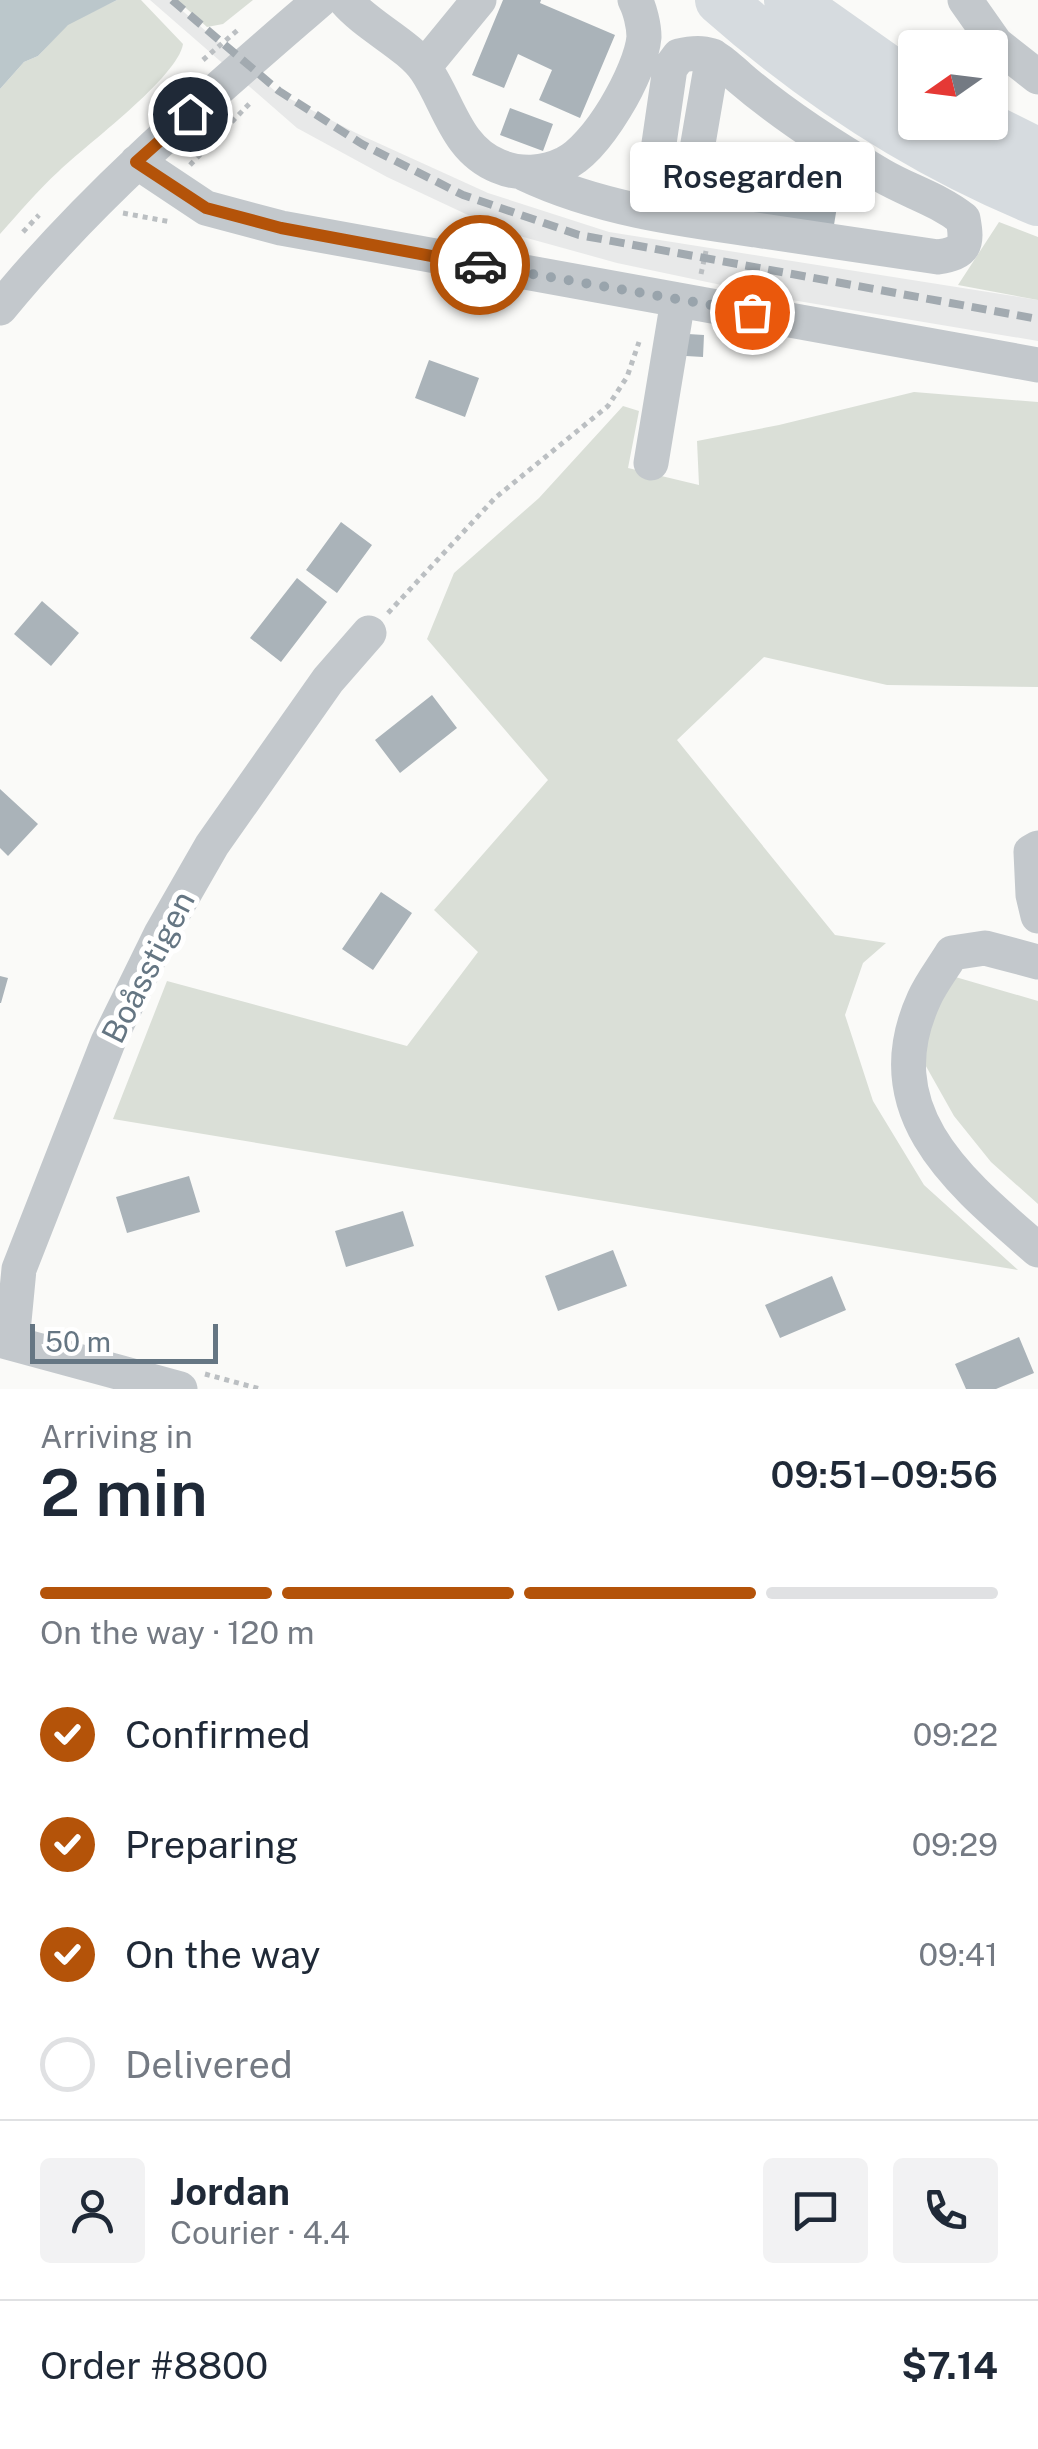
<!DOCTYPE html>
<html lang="en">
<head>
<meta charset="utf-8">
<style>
  body { margin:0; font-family:"Public Sans",sans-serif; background:#f2f2f3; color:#1f2937; height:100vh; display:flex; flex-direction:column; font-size:38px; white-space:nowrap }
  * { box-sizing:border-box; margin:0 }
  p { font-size:32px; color:#747a83 }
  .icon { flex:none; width:55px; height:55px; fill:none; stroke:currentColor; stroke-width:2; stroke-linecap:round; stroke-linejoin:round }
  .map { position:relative; height:1389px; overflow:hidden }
  .side { display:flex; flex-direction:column; background:#fff; flex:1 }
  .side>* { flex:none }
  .needle { width:65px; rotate:256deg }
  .buttons { position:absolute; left:898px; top:30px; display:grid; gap:20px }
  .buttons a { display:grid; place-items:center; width:110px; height:110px; border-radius:10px; background:#fff; box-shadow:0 2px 8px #0004; font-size:50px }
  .scale { position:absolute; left:30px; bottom:25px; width:188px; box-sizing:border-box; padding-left:10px; border:5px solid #657683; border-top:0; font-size:28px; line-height:35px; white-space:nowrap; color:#657683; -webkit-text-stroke:8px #fff; paint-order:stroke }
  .pin { position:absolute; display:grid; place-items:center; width:85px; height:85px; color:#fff; margin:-42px; border:5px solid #fff; border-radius:50%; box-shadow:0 2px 10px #0007 }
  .courier { position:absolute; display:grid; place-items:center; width:100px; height:100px; margin:-50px; border:8px solid #b45309; border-radius:50%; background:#fff; color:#222; box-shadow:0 2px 12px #0007 }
  .bubble { position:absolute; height:70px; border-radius:10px; background:#fff; box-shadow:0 2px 8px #0004; font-size:32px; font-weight:600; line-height:70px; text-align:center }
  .head em { font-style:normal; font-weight:600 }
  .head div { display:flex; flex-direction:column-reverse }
  .head { display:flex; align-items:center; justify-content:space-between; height:170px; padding:0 40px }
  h1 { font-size:65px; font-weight:600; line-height:75px }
  .bar { display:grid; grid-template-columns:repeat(4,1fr); gap:15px 10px; align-content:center; height:120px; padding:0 40px }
  .bar i { height:12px; border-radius:8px; background:#e0e1e3 }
  .bar .current { background:#b45309 }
  .bar p { grid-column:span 4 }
  .line { display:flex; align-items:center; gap:25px; padding:0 40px; border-top:2px solid #e0e1e3 }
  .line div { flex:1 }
  .round { display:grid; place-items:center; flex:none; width:105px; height:105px; border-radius:10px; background:#f2f2f3 }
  ol { padding:0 40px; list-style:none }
  li { display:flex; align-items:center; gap:30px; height:110px }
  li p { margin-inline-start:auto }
  li .icon { padding:10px; border-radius:50%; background:#b45309; color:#fff; stroke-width:4 }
  li:last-child { color:#747a83 }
  li i { width:55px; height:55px; border:5px solid #e0e1e3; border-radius:50% }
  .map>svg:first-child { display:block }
  .built { fill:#e8e9e9 }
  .green { fill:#dadfd7 }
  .water { fill:#bbc7cb }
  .building { fill:#aab3b9 }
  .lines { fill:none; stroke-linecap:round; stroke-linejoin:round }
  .path { stroke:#bbbfc2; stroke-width:5; stroke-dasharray:5 5; stroke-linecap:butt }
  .minor { stroke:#c3c8cc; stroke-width:35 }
  .highway { stroke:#d6dbdf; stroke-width:50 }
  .rail { stroke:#a2aab0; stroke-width:8; stroke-dasharray:15 8; stroke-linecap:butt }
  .done { stroke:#99a4ac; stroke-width:10; stroke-dasharray:0 18 }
  .route { stroke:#b45309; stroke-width:12 }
  .labels { text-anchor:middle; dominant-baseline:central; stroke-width:10; stroke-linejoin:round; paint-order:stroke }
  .street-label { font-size:32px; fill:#657683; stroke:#fff }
</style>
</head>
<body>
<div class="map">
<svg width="1038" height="1389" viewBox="0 0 1038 1389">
  <rect width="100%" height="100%" fill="#fafaf8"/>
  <path class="built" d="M150,0H170L275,91L356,133L488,193L609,232L1038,300V341L792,300L617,263L502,231L387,177L297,128Z"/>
  <path class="green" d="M117,0H141L183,44C178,77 86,145 59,171C38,190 19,213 0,234V89L24,62L38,56L68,24Z
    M177,0H253L223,24L207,27Z
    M999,222L1038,237V300L958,285Z
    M914,392L1038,402V687L887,685L764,657L677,740L835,935L886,943L863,963L845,1015L873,1101L924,1185L1018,1270L113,1119L167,981L407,1046L478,952L434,910L548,780L427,639L454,573L539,498L623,406L639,411L628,468L699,485L697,441L779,425Z
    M952,976L1038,1001V1204L991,1162L954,1116L918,1052Z"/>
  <path class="water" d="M0,0H117L68,25L38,56L24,62L0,89Z"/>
  <path class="building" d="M503,0H541L540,3L615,35L580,118L539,100L552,70L518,54L504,88L472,75Z
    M510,108L553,124L543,151L500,135Z
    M739,156L758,159L757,162L842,176L833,231L729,217Z
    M688,334L704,335L703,357L686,356Z
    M429,360L479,378L465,417L415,398Z
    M341,522L372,545L337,593L306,570Z
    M297,578L327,602L281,662L250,638Z
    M42,601L79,633L51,666L14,634Z
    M432,695L457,728L400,773L375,740Z
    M0,789L38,824L8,856L0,848Z
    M381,892L412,913L373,970L342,949Z
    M0,976L8,978L1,1003H0Z
    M189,1176L200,1212L127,1233L116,1197Z
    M403,1211L414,1246L346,1267L335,1231Z
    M613,1250L627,1286L558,1311L545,1276Z
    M832,1276L846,1310L780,1338L765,1305Z
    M1019,1337L1034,1373L996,1389H966L955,1364Z"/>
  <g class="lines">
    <path class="path" d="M914,39L926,48
      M203,60L240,28
      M190,165L252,101
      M123,213L171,222
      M23,232L39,215
      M701,274L706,251
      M388,613L495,498L608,406L627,377L639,342
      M205,1374L260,1389"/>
    <path class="minor" d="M345,0C367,26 409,45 426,70C449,104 456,149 498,166C519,175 544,174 564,164C597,149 641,72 644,37C644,26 640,9 635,0
      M965,0L996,44L1038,77
      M424,67L479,0
      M137,162L206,208L281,228L1038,365
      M525,174C597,208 677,219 756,230C816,239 877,248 938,257C965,253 968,245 963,219C938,199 908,191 881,175C831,146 783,115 740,78C717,58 711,48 679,56L670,68L649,212
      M685,219L713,56
      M0,308C94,193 208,97 320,0
      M651,463L678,300
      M1038,848L1031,852L1033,895L1038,916
      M1038,962L985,948L952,953C943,968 931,983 924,999C872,1113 961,1183 1038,1250
      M0,1340L180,1389
      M12,1342L19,1269L108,1042L161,934L212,845L328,680L369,633"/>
    <path class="highway" d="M720,0C814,83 921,153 1038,201
      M789,0L915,89
      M976,122L1038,153"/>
    <path class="rail" d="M172,0L279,91L362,144L463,195L579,235L1038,319"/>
  </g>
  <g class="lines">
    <path class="done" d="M480,265L752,312"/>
    <path class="route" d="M190,114L136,162L206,208L281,228L480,265"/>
  </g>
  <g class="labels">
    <g class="street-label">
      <text transform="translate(148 967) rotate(-63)">Boåsstigen</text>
    </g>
  </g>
</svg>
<div class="buttons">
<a><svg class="needle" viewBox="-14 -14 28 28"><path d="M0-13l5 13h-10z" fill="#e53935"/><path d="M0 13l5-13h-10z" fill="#747a83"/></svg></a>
</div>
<div class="scale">50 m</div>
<div class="pin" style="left:752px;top:312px;background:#ea580c"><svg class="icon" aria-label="bag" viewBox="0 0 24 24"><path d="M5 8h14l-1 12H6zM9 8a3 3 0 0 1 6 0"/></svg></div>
<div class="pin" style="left:190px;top:114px;background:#1f2937"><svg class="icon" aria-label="home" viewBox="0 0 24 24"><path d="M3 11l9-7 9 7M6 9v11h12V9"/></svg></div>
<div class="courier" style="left:480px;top:265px"><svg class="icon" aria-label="car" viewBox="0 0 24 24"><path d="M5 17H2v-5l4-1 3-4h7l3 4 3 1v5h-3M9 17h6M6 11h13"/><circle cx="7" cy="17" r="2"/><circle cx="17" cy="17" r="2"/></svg></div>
<div class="bubble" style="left:630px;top:142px;width:245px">Rosegarden</div>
</div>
<section class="side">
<div class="head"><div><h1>2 min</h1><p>Arriving in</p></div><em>09:51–09:56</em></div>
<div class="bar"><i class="current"></i><i class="current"></i><i class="current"></i><i></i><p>On the way · 120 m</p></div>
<ol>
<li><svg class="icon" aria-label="check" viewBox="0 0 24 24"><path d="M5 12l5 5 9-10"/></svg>Confirmed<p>09:22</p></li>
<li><svg class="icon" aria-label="check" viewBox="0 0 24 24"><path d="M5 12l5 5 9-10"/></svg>Preparing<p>09:29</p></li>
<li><svg class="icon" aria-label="check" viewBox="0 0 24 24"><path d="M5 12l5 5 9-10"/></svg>On the way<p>09:41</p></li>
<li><i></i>Delivered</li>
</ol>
<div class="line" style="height:180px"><a class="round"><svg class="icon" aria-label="person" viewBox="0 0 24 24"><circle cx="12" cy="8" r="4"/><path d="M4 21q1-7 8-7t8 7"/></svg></a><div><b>Jordan</b><p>Courier · 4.4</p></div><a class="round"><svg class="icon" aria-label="chat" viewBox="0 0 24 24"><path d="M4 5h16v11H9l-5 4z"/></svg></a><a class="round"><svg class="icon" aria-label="phone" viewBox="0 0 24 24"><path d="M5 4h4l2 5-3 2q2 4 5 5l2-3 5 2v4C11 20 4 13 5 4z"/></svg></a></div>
<div class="line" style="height:130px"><div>Order #8800</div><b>$7.14</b></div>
</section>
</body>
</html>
